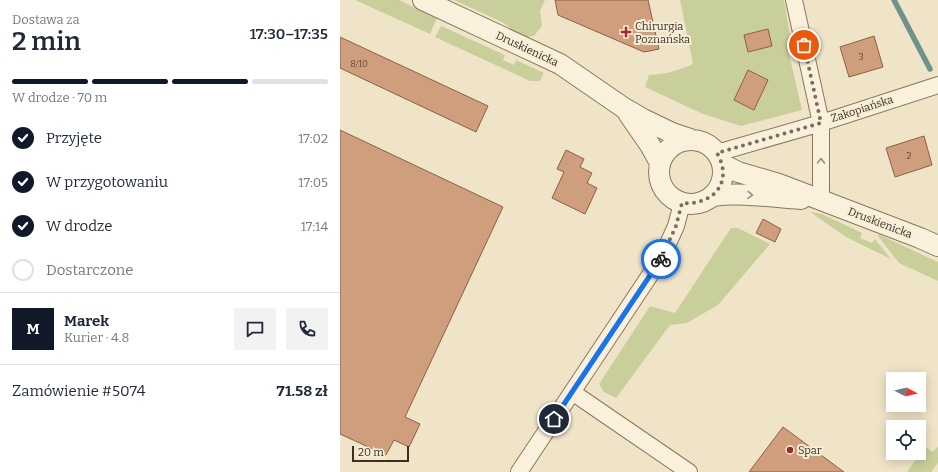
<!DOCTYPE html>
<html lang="pl">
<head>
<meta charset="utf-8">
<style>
  body { margin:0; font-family:Bitter,serif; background:#f2f2f3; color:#1f2937; height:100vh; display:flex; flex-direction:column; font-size:15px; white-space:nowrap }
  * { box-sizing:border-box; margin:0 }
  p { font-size:13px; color:#747a83 }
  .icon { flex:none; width:22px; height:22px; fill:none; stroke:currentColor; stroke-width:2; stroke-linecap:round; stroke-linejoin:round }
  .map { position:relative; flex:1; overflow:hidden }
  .drawer { display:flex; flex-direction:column; background:#fff; width:340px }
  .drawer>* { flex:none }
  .needle { width:26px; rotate:97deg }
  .tools { position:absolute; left:546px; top:372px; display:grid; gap:8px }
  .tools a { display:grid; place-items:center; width:40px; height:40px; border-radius:0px; background:#fff; box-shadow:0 2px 10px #0003; font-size:20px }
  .scale { position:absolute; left:12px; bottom:10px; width:57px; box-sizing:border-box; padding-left:4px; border:2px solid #3d2e20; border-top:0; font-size:11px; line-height:14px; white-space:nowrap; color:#3d2e20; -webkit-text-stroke:3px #f7eed8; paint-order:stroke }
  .pin { position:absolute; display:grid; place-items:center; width:34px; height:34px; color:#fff; margin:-17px; border:2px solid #fff; border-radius:50%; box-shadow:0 1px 4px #0007 }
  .courier { position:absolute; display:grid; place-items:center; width:40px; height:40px; margin:-20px; border:3px solid #1a73e8; border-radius:50%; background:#fff; color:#222; box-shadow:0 1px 5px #0007 }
  .head em { font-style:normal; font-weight:600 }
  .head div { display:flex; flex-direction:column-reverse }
  .head { display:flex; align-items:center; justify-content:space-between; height:68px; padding:0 12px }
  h1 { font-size:26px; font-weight:600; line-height:30px }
  .bar { display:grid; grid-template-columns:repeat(4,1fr); gap:6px 4px; align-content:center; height:48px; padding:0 12px }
  .bar i { height:5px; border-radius:3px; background:#e0e1e3 }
  .bar .selected { background:#111827 }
  .bar p { grid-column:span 4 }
  .line { display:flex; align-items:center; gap:10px; padding:0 12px; border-top:1px solid #e0e1e3 }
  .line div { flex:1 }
  .round { display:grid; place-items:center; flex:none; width:42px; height:42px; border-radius:0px; background:#f2f2f3 }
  ol { padding:0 12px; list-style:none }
  li { display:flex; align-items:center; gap:12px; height:44px }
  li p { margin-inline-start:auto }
  li .icon { padding:4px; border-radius:50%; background:#111827; color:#fff; stroke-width:4 }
  li:last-child { color:#747a83 }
  li i { width:22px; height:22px; border:2px solid #e0e1e3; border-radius:50% }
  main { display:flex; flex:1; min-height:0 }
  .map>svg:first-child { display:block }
  .green { fill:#c9cf9b }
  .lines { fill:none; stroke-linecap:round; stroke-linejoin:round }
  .stream { stroke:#6f938a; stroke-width:5.5 }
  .building { fill:#cf9f7d; stroke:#8d5f41 }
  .minor-casing { stroke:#8d765c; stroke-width:18 }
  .tertiary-casing { stroke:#8d765c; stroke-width:22 }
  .minor { stroke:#faf1dc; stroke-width:16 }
  .tertiary { stroke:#faf1dc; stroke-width:20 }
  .oneway { stroke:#9c907e }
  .done { stroke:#7c6e5b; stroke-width:4; stroke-dasharray:0 7.2 }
  .route { stroke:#1a73e8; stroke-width:5 }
  .poi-dot { fill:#9e2a2b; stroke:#f7eed8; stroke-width:1.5 }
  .labels { text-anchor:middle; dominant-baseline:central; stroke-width:4; stroke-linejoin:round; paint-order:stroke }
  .number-label { font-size:9px; fill:#624a37 }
  .poi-label { font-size:11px; fill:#3d2e20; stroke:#f7eed8; text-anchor:start }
  .street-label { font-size:11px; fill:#3d2e20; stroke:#f7eed8 }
</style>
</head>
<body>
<main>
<section class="drawer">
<div class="head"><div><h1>2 min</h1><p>Dostawa za</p></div><em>17:30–17:35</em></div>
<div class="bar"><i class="selected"></i><i class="selected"></i><i class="selected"></i><i></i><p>W drodze · 70 m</p></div>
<ol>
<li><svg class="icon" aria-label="check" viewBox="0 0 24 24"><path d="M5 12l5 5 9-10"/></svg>Przyjęte<p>17:02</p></li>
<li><svg class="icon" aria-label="check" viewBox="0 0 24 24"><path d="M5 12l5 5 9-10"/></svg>W przygotowaniu<p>17:05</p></li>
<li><svg class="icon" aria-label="check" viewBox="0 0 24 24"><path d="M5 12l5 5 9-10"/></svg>W drodze<p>17:14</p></li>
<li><i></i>Dostarczone</li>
</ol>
<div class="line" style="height:72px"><b class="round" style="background:#111827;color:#fff">M</b><div><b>Marek</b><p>Kurier · 4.8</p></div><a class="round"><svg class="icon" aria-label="chat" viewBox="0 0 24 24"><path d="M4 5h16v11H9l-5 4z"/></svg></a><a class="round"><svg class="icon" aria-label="phone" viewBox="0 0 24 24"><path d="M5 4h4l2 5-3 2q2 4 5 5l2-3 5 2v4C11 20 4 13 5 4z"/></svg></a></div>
<div class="line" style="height:52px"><div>Zamówienie #5074</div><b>71.58 zł</b></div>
</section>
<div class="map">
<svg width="598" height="472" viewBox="0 0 598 472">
  <rect width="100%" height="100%" fill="#f0e4c8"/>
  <path class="green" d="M15,0H59L97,18L90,34Z
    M114,0H205L200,11L202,26L194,36L186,37L176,33L164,23Z
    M340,0H444L453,52L449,54L462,110L401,126L363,114L305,87L309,75C326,74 337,71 353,64Z
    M101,26L165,55L163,60L174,65L176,60L204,73L200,81H190L95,37Z
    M470,212L482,214L522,233L520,238L532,243L535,239L551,259L506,237Z
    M391,228H398L430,244L378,305L347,323L330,325L276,398L264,392L259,384L310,306L335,313Z
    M538,234L598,262V281L559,263L538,236Z
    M598,446V463L591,472H567L585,447L593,452Z"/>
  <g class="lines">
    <path class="stream" d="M554,0L590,69"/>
  </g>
  <path class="building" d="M215,0H308L319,49L304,52L218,15Z
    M428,29L432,46L408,52L404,35Z
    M534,36L543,67L509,77L500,47Z
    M0,37L148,106L136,132L0,68Z
    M408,70L428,80L414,110L394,100Z
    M0,130L163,207L65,417L80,424L69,447L54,440L46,455L0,434Z
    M584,136L592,165L555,177L546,148Z
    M226,150L244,159L240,167L252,173L247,183L257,188L245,214L212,198L224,172L217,169Z
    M423,219L441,229L435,242L416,233Z
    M443,427L504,472H409Z"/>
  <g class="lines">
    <g class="minor-casing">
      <path id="minor" d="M454,0L481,123V200
        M377,153L481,123L598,85
        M232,392L349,472
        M179,472L322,257L336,226L342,203"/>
    </g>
    <g class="tertiary-casing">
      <path id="tertiary" d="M83,0L220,64L284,108L303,119L332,133L350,139
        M288,113L310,145L320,163
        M319 172a32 32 0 1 1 64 0a32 32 0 1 1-64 0Z
        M382,164L398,172L439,184L580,238L598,246
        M372,196C401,192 431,197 461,199"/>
    </g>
    <use href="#minor" class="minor"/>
    <use href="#tertiary" class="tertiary"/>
  </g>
  <defs><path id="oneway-chevron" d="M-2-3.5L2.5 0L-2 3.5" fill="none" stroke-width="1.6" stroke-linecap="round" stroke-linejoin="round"/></defs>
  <g class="oneway">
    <use href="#oneway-chevron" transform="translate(481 161) rotate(-89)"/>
    <use href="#oneway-chevron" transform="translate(410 195) rotate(4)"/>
  </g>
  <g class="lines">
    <path class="done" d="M321,259L336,226L342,203C366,205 388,191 382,165C381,161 379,157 377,153L481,123L464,45"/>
    <path class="route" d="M214,419L321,259"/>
  </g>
  <g class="poi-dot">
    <path d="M284 26h4v4h4v4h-4v4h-4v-4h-4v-4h4z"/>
    <circle cx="450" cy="450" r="4"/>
  </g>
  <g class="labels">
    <g class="number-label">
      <text x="521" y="57">3</text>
      <text x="19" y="64">8/10</text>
      <text x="569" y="156">2</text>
    </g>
    <g class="poi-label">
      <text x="295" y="26">Chirurgia<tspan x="295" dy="13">Poznańska</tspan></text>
      <text x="458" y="450">Spar</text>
    </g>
    <g class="street-label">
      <text transform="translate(187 49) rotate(25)">Druskienicka</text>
      <text transform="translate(522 109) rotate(-18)">Zakopiańska</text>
      <text transform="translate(540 223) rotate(21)">Druskienicka</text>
    </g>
  </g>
</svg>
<div class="tools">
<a><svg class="needle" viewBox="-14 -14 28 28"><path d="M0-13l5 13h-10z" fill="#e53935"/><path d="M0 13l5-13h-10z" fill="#747a83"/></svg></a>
<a><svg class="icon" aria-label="locate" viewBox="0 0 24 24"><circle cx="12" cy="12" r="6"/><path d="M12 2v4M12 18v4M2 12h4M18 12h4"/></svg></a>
</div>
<div class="scale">20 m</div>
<div class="pin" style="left:464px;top:45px;background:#ea580c"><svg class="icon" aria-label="bag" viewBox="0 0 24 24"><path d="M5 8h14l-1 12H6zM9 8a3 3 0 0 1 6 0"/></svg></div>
<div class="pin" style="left:214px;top:419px;background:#1f2937"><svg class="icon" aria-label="home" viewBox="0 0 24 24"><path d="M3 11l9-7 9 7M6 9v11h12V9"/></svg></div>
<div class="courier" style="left:321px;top:259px"><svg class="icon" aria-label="bike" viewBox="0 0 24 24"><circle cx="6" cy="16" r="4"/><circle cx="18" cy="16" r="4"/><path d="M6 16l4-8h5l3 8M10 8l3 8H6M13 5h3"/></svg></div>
</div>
</main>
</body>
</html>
